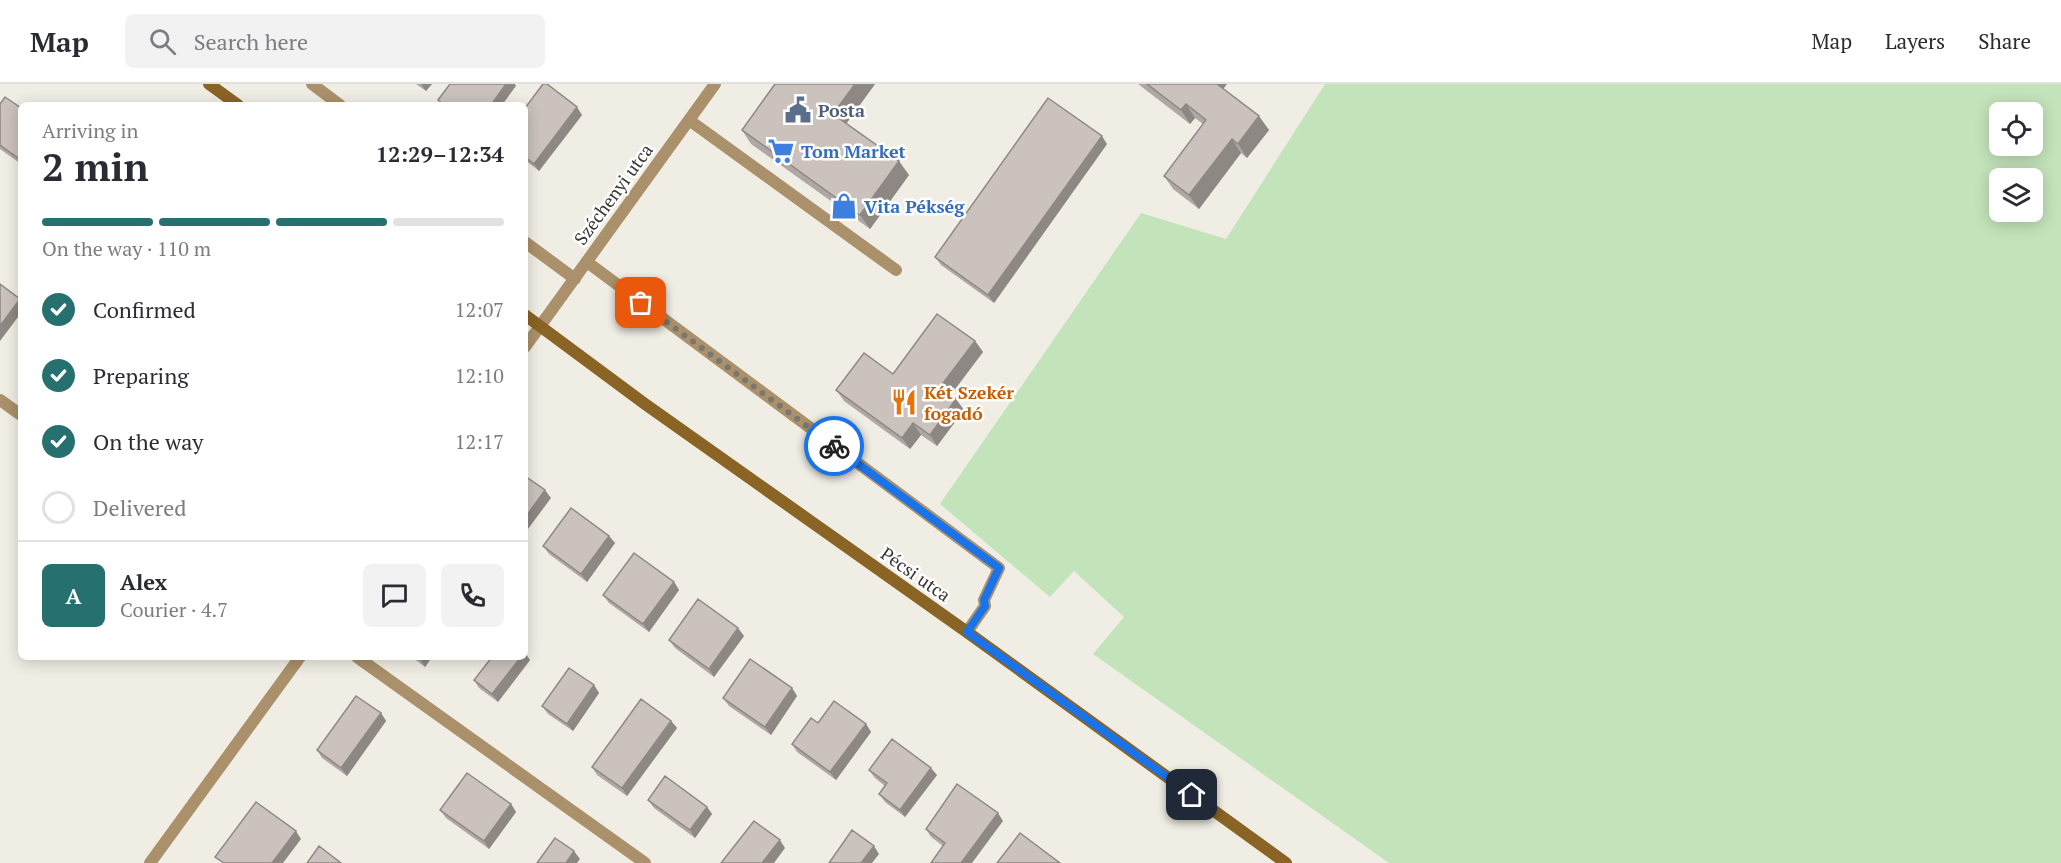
<!DOCTYPE html>
<html lang="en">
<head>
<meta charset="utf-8">
<style>
  body { margin:0; font-family:"PT Serif",serif; background:#f2f2f3; color:#2b2b33; height:100vh; display:flex; flex-direction:column; font-size:22px; white-space:nowrap }
  * { box-sizing:border-box; margin:0 }
  p { font-size:20px; color:#7c7c81 }
  .icon { flex:none; width:33px; height:33px; fill:none; stroke:currentColor; stroke-width:2; stroke-linecap:round; stroke-linejoin:round }
  .map { position:relative; flex:1; overflow:hidden }
  .panel { position:absolute; left:18px; top:18px; width:510px; height:558px; display:flex; flex-direction:column; background:#fff; border-radius:9px; box-shadow:0 3px 15px #0003 }
  .panel>* { flex:none }
  .controls { position:absolute; left:1989px; top:18px; display:grid; gap:12px }
  .controls a { display:grid; place-items:center; width:54px; height:54px; border-radius:9px; background:#fff; box-shadow:0 3px 15px #0003; font-size:30px }
  .pin { position:absolute; display:grid; place-items:center; width:51px; height:51px; color:#fff; margin:-26px; border-radius:12px; box-shadow:0 3px 9px #0006 }
  .courier { position:absolute; display:grid; place-items:center; width:60px; height:60px; margin:-30px; border:4px solid #1a73e8; border-radius:50%; background:#fff; color:#222; box-shadow:0 2px 8px #0007 }
  .overview em { font-style:normal; font-weight:700 }
  .overview div { display:flex; flex-direction:column-reverse }
  .overview { display:flex; align-items:center; justify-content:space-between; height:102px; padding:0 24px }
  h1 { font-size:39px; font-weight:700; line-height:45px }
  .bar { display:grid; grid-template-columns:repeat(4,1fr); gap:9px 6px; align-content:center; height:72px; padding:0 24px }
  .bar i { height:8px; border-radius:4px; background:#e1e1e2 }
  .bar .active { background:#267170 }
  .bar p { grid-column:span 4 }
  .line { display:flex; align-items:center; gap:15px; padding:0 24px; border-top:2px solid #e1e1e2 }
  .line div { flex:1 }
  .round { display:grid; place-items:center; flex:none; width:63px; height:63px; border-radius:9px; background:#f2f2f3 }
  ol { padding:0 24px; list-style:none }
  li { display:flex; align-items:center; gap:18px; height:66px }
  li p { margin-inline-start:auto }
  li .icon { padding:6px; border-radius:50%; background:#267170; color:#fff; stroke-width:4 }
  li:last-child { color:#7c7c81 }
  li i { width:33px; height:33px; border:3px solid #e1e1e2; border-radius:50% }
  header { display:flex; align-items:center; gap:36px; box-sizing:border-box; height:84px; padding:0 30px; background:#fff; border-bottom:2px solid #e1e1e2 }
  header strong { font-size:28px }
  nav { display:flex; gap:33px; margin-inline-start:auto; font-size:21px }
  .search { width:420px; height:54px; background:#f2f2f3; display:flex; align-items:center; gap:15px; box-sizing:border-box; padding:0 21px; border-radius:9px; color:#7c7c81; font-size:22px }
  .map>svg:first-child { display:block }
  .green { fill:#c3e3ba; fill-rule:evenodd }
  .lines { fill:none; stroke-linecap:round; stroke-linejoin:round }
  .service { stroke:#ab916b; stroke-width:12 }
  .minor { stroke:#ab916b; stroke-width:12 }
  .secondary { stroke:#8a6424; stroke-width:12 }
  .wall { fill:#afa7a3 }
  .shaded-wall { fill:#8e8884 }
  .building { fill:#cbc2bd; stroke:#8e8884; stroke-width:1.5 }
  .done { stroke:#787771; stroke-width:6; stroke-dasharray:0 10.8 }
  .route { stroke:#1a73e8; stroke-width:8 }
  .labels { text-anchor:middle; dominant-baseline:central; stroke-width:5; stroke-linejoin:round; paint-order:stroke }
  .service-label { font-size:18px; font-weight:bold; fill:#4e5e75; stroke:#fff; text-anchor:start }
  .shop-label { font-size:18px; font-weight:bold; fill:#366cbe; stroke:#fff; text-anchor:start }
  .street-label { font-size:18px; fill:#373733; stroke:#fff }
  .food-label { font-size:18px; font-weight:bold; fill:#c56008; stroke:#fff; text-anchor:start }
</style>
</head>
<body>
<header>
<strong>Map</strong>
<div class="search"><svg class="icon" aria-label="search" viewBox="0 0 24 24"><circle cx="10" cy="10" r="6"/><path d="M15 15l6 6"/></svg>Search here</div>
<nav><a>Map</a><a>Layers</a><a>Share</a></nav>
</header>
<div class="map">
<svg width="2061" height="779" viewBox="0 0 2061 779">
  <rect width="100%" height="100%" fill="#f0eee4"/>
  <path class="green" d="M1325,0H2061V779H1389L1093,570L1124,533L1074,487L1050,513L940,420L1141,129L1226,155ZM2000,28H2032V62H2000ZM2000,94H2032V128H2000Z"/>
  <g class="lines">
    <path class="service" d="M587,178L999,484L984,516L985,522L967,548"/>
    <path class="minor" d="M312,0L340,21
      M689,36L896,186
      M525,158L575,195
      M525,263L715,0
      M0,316L21,331
      M357,573L645,779
      M150,779L300,573"/>
    <path class="secondary" d="M209,0L238,21
      M525,231L645,320L967,548L1286,779"/>
  </g>
  <path class="wall" d="M416,0H432L426,7Z
    M775,0H875L846,40L909,91L870,145L751,60L742,46Z
    M1138,0H1227L1223,5L1269,46L1247,74L1241,69L1199,125L1173,105L1164,92L1203,40L1195,34L1190,40Z
    M0,20L21,24V80L0,65Z
    M525,24L582,31L539,87L525,76Z
    M1107,60L994,219L941,181L935,173Z
    M975,257L983,268L951,311L964,326L937,362L921,351L910,365L844,317L836,306L893,290Z
    M609,452L615,459L587,498L549,470L543,462Z
    M674,498L679,506L649,548L609,519L603,511Z
    M744,552L714,593L675,564L669,556Z
    M525,569L530,576L498,618L479,604L474,596L525,573Z
    M412,573H432L425,583Z
    M594,601L599,609L573,647L548,630L542,622Z
    M792,604L797,612L771,651L729,622L723,614Z
    M381,629L386,637L347,692L322,674L317,666Z
    M671,637L677,644L627,712L597,691L592,683Z
    M818,639L866,640L871,648L836,696L797,668L792,660Z
    M869,686L937,691L905,733L885,718L879,710L885,702L875,694Z
    M648,716L707,723L712,730L695,754L654,724Z
    M511,720L516,728L489,765L446,734L440,726Z
    M1003,737L943,762L931,753L926,745Z"/>
  <path class="shaded-wall" d="M421,0H432L426,7Z
    M506,0H515L516,2L502,21H491Z
    M855,0H875L843,44L833,30Z
    M1214,0H1227L1220,9Z
    M1186,20L1195,34L1190,40L1181,26Z
    M577,23L582,31L539,87L534,80Z
    M1259,32L1269,46L1247,74L1238,60Z
    M1102,52L1107,60L994,219L988,211Z
    M1232,55L1241,69L1199,125L1189,111Z
    M899,77L909,91L870,145L860,131Z
    M20,215L21,216V229L0,257V242Z
    M975,257L983,268L948,314L940,303Z
    M956,315L964,326L937,362L930,351Z
    M913,339L921,351L910,365L902,354Z
    M545,406L551,414L525,449V434Z
    M609,452L615,459L587,498L581,490Z
    M674,498L679,506L649,548L643,540Z
    M738,544L744,552L714,593L709,585Z
    M525,569L530,576L498,618L492,610L521,573H525Z
    M421,573H432L425,583L420,575Z
    M594,601L599,609L573,647L567,640Z
    M792,604L797,612L771,651L765,643Z
    M381,629L386,637L347,692L341,684Z
    M671,637L677,644L627,712L622,704Z
    M866,640L871,648L836,696L830,688Z
    M931,684L937,691L905,733L900,726Z
    M511,720L516,728L489,765L484,757Z
    M707,723L712,730L695,754L690,746Z
    M998,729L1003,737L972,779H961Z
    M296,747L301,755L283,779H272Z
    M780,756L785,764L774,779H762Z
    M874,762L879,770L872,779H861Z
    M574,767L580,775L577,779H566Z"/>
  <path class="building" d="M450,0H506L491,21H444L438,16Z
    M543,0H547L577,23L534,80L525,73V24Z
    M775,0H855L833,30L899,77L860,131L742,46Z
    M1147,0H1217L1259,32L1238,60L1232,55L1189,111L1164,92L1206,36L1186,20L1181,26Z
    M5,13L21,24V76L0,61V20Z
    M1048,14L1102,52L988,211L935,173Z
    M0,200L20,215L0,242Z
    M937,230L975,257L940,303L956,315L930,351L913,339L902,354L836,306L864,269L893,290Z
    M525,392L545,406L525,434Z
    M571,424L609,452L581,490L543,462Z
    M634,469L674,498L643,540L603,511Z
    M698,515L738,544L709,585L669,556Z
    M492,573H521L492,610L474,596Z
    M750,575L792,604L765,643L723,614Z
    M569,584L594,601L567,640L542,622Z
    M356,612L381,629L341,684L317,666Z
    M641,615L671,637L622,704L592,683Z
    M834,617L866,640L830,688L792,660L811,634L818,639Z
    M892,655L931,684L900,726L879,710L887,699L869,686Z
    M467,689L511,720L484,757L440,726Z
    M665,692L707,723L690,746L648,716Z
    M957,700L998,729L961,779H931L945,759L926,745Z
    M256,718L296,747L272,779H224L215,773Z
    M754,737L780,756L762,779H721Z
    M852,746L874,762L861,779H829Z
    M1020,749L1060,779H997Z
    M555,754L574,767L566,779H537Z
    M319,762L341,779H307Z"/>
  <g class="lines">
    <path class="done" d="M641,219L834,362"/>
    <path class="route" d="M834,362L999,484L984,516L985,522L967,548L1192,711"/>
  </g>
  <defs>
    <g id="civic-bare" transform="scale(2.07)"><path d="M-.6-6.5H3V-4.5H.6V-3L4-1V1h2V6H-6V1h2V-1L-.6-3ZM-1.2 2.5V6h2.4V2.5Z" fill="#5c6f8a" stroke="#fff" stroke-width="2.5" paint-order="stroke"/></g>
    <g id="supermarket-bare" transform="scale(2.07)"><path d="M-6-5.5h2.5l.6 2H6L4.5 2H-2.5L-4.4-4H-6ZM-1.5 3.2a1.3 1.3 0 1 0 .1 0ZM3 3.2a1.3 1.3 0 1 0 .1 0Z" fill="#3f7fe0" stroke="#fff" stroke-width="2.5" paint-order="stroke"/></g>
    <g id="shop-bare" transform="scale(2.07)"><path d="M-5-2.5h2.3a2.7 3.5 0 0 1 5.4 0H5L5.5 6h-11ZM-1.5-2.5h3a1.5 2.3 0 0 0-3 0Z" fill="#3f7fe0" stroke="#fff" stroke-width="2.5" paint-order="stroke"/></g>
    <g id="restaurant-bare" transform="scale(2.07)"><path d="M-5-6h1v4h1v-4h1v4h1v-4h1v5L-1.5 .5V6h-2V.5L-5-1ZM5-6V6H3V1.5H1.5Q1.5-4 5-6Z" fill="#e8710a" stroke="#fff" stroke-width="2.5" paint-order="stroke"/></g>
  </defs>
  <g fill-rule="evenodd">
    <use href="#civic-bare" x="798" y="26"/>
    <use href="#supermarket-bare" x="781" y="67"/>
    <use href="#shop-bare" x="844" y="122"/>
    <use href="#restaurant-bare" x="904" y="318"/>
  </g>
  <g class="labels">
    <g class="service-label">
      <text x="818" y="26">Posta</text>
    </g>
    <g class="shop-label">
      <text x="801" y="67">Tom Market</text>
      <text x="864" y="122">Vita Pékség</text>
    </g>
    <g class="street-label">
      <text transform="translate(613 110) rotate(-54)">Széchenyi utca</text>
      <text transform="translate(916 490) rotate(35)">Pécsi utca</text>
    </g>
    <g class="food-label">
      <text x="924" y="308">Két Szekér<tspan x="924" dy="21">fogadó</tspan></text>
    </g>
  </g>
</svg>
<div class="controls">
<a><svg class="icon" aria-label="locate" viewBox="0 0 24 24"><circle cx="12" cy="12" r="6"/><path d="M12 2v4M12 18v4M2 12h4M18 12h4"/></svg></a>
<a><svg class="icon" aria-label="layers" viewBox="0 0 24 24"><path d="M12 4l9 5-9 5-9-5zM3 14l9 5 9-5"/></svg></a>
</div>
<div class="pin" style="left:641px;top:219px;background:#ea580c"><svg class="icon" aria-label="bag" viewBox="0 0 24 24"><path d="M5 8h14l-1 12H6zM9 8a3 3 0 0 1 6 0"/></svg></div>
<div class="pin" style="left:1192px;top:711px;background:#1f2937"><svg class="icon" aria-label="home" viewBox="0 0 24 24"><path d="M3 11l9-7 9 7M6 9v11h12V9"/></svg></div>
<div class="courier" style="left:834px;top:362px"><svg class="icon" aria-label="bike" viewBox="0 0 24 24"><circle cx="6" cy="16" r="4"/><circle cx="18" cy="16" r="4"/><path d="M6 16l4-8h5l3 8M10 8l3 8H6M13 5h3"/></svg></div>
<section class="panel">
<div class="overview"><div><h1>2 min</h1><p>Arriving in</p></div><em>12:29–12:34</em></div>
<div class="bar"><i class="active"></i><i class="active"></i><i class="active"></i><i></i><p>On the way · 110 m</p></div>
<ol>
<li><svg class="icon" aria-label="check" viewBox="0 0 24 24"><path d="M5 12l5 5 9-10"/></svg>Confirmed<p>12:07</p></li>
<li><svg class="icon" aria-label="check" viewBox="0 0 24 24"><path d="M5 12l5 5 9-10"/></svg>Preparing<p>12:10</p></li>
<li><svg class="icon" aria-label="check" viewBox="0 0 24 24"><path d="M5 12l5 5 9-10"/></svg>On the way<p>12:17</p></li>
<li><i></i>Delivered</li>
</ol>
<div class="line" style="height:108px"><b class="round" style="background:#267170;color:#fff">A</b><div><b>Alex</b><p>Courier · 4.7</p></div><a class="round"><svg class="icon" aria-label="chat" viewBox="0 0 24 24"><path d="M4 5h16v11H9l-5 4z"/></svg></a><a class="round"><svg class="icon" aria-label="phone" viewBox="0 0 24 24"><path d="M5 4h4l2 5-3 2q2 4 5 5l2-3 5 2v4C11 20 4 13 5 4z"/></svg></a></div>
</section>
</div>
</body>
</html>
